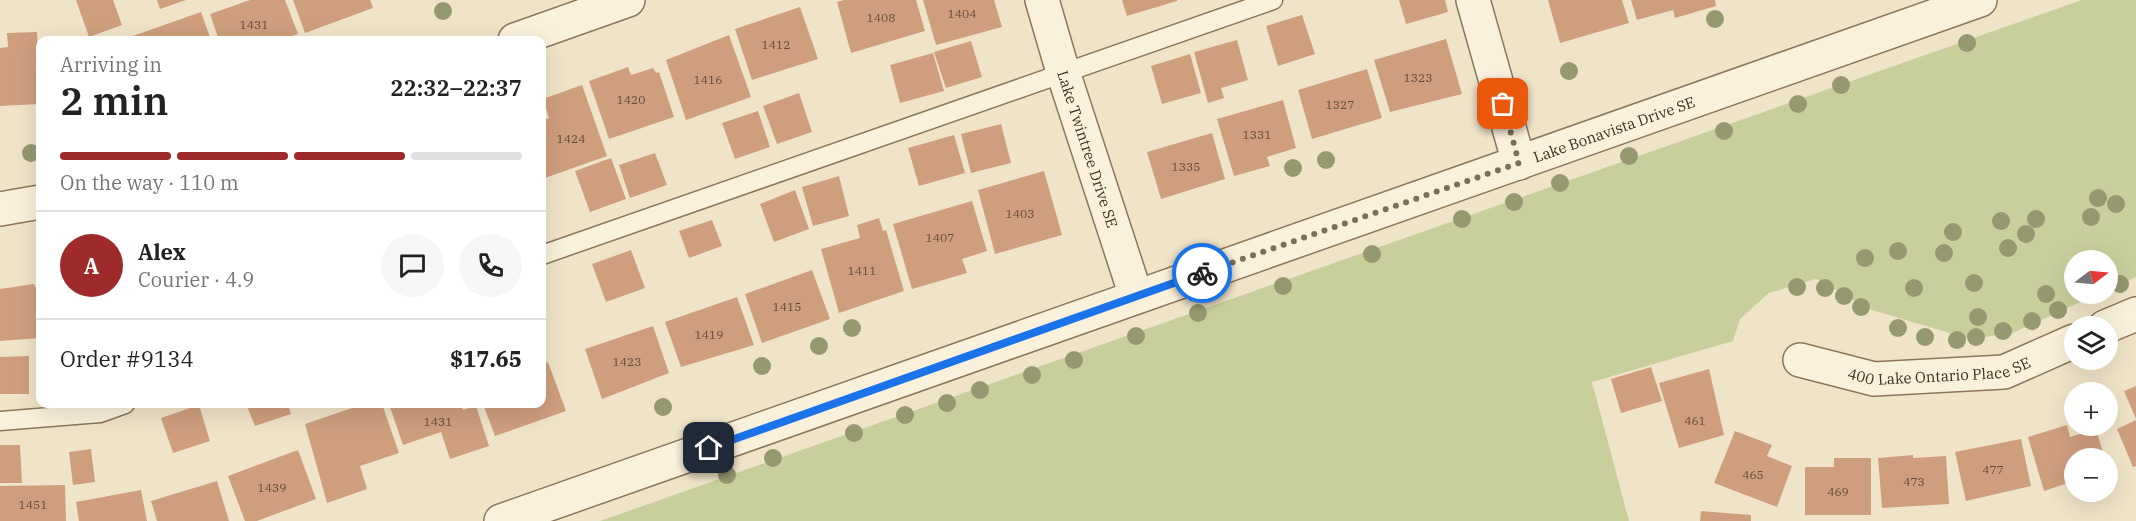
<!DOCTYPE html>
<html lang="en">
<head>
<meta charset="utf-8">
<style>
  body { margin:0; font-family:"IBM Plex Serif",serif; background:#f6f6f6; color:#222; height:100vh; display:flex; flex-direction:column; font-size:22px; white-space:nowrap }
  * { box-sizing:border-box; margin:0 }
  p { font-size:20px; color:#767676 }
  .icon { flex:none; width:33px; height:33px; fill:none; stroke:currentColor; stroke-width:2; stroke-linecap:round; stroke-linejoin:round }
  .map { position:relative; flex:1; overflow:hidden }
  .side { position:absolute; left:36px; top:36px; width:510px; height:372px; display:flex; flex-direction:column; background:#fff; border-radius:12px; box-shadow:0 6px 24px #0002 }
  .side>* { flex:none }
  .needle { width:39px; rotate:74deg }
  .buttons { position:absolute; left:2064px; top:250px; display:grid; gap:12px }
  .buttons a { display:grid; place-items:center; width:54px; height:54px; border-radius:50%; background:#fff; box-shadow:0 6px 24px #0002; font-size:30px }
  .pin { position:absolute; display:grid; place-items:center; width:51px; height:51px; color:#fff; margin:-26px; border-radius:12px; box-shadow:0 3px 9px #0006 }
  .courier { position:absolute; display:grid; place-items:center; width:60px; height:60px; margin:-30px; border:4px solid #1a73e8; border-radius:50%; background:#fff; color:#222; box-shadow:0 2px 8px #0007 }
  .overview em { font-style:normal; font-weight:600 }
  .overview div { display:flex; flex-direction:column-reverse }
  .overview { display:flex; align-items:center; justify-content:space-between; height:102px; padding:0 24px }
  h1 { font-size:39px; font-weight:600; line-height:45px }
  .bar { display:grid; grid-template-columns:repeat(4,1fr); gap:9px 6px; align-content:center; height:72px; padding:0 24px }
  .bar i { height:8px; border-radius:4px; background:#e0e0e0 }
  .bar .active { background:#9e2a2b }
  .bar p { grid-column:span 4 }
  .line { display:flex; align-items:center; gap:15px; padding:0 24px; border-top:2px solid #e0e0e0 }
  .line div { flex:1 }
  .round { display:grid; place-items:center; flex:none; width:63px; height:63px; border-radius:32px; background:#f6f6f6 }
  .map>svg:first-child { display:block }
  .green { fill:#c9cf9b }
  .building { fill:#cf9f7d }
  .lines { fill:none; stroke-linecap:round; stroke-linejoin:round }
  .service-casing { stroke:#8d765c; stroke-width:21 }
  .minor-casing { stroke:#8d765c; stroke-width:36 }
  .tertiary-casing { stroke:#8d765c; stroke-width:36 }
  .service { stroke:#faf1dc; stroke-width:18 }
  .minor { stroke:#faf1dc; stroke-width:33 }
  .tertiary { stroke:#faf1dc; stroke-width:33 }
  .tree { fill:#96986f }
  .done { stroke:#7c6e5b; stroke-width:6; stroke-dasharray:0 10.8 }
  .route { stroke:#1a73e8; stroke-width:8 }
  .labels { text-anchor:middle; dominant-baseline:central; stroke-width:6; stroke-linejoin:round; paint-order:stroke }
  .number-label { font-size:12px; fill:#624a37 }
  .street-label { font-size:15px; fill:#3d2e20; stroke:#f7eed8 }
</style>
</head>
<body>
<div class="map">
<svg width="2136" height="521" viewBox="0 0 2136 521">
  <rect width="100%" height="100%" fill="#f0e4c8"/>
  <path class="green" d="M2082,0H2136V277L2108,290V261H2074V294H2098L2013,333L1970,339L1872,310L1816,279L1769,293L1740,319L1733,341L1592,382L1629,521H600Z"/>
  <path class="building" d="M76,0H113L122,25L89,37Z
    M157,0H186L160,9Z
    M250,0H285L298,34L280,40H219L210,14Z
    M293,0H370L373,8L305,33Z
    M844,0H916L925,31L851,53L837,2Z
    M923,0H994L1002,27L936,45Z
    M1122,0H1177V1L1127,16Z
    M1399,0H1445L1448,12L1406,24Z
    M1548,0H1622L1629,23L1560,43Z
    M1631,0H1715L1716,6L1675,18L1673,10L1637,20Z
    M800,7L818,59L752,80L735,29Z
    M201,12L211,40H132L130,37Z
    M1302,15L1315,54L1278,66L1266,26Z
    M37,32L40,104L0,106V48L8,47L7,33Z
    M729,35L751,97L686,120L666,60Z
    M1446,39L1462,94L1390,112L1374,60Z
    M1237,40L1248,80L1221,88L1224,98L1208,103L1194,52Z
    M971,41L982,77L946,88L934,52Z
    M933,53L944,91L900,103L890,65Z
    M1190,54L1201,93L1162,104L1151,66Z
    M628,67L631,75L653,68L656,73L659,72L674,117L609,139L589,81Z
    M1367,69L1382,118L1312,139L1298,90Z
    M582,85L607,156L542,179V121L549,118L543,99Z
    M799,93L812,132L777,144L763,106Z
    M1283,100L1296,148L1267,157L1270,166L1234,176L1217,119Z
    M758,111L770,147L735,159L722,123Z
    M1001,124L1011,163L971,173L961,134Z
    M1212,133L1225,179L1161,199L1147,152Z
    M954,135L965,173L919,186L908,148Z
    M655,153L667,185L630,198L619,165Z
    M611,158L626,199L590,212L575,171Z
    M1044,171L1062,235L995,254L978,190Z
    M839,176L849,216L813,226L802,187Z
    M795,190L809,229L774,242L760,204Z
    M972,201L987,251L962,259L967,273L912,289L893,224Z
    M879,218L883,231L886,230L904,291L839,313L821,249L860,238L857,225Z
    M712,220L722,246L689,258L679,231Z
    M631,250L645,288L606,302L592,264Z
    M812,270L830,319L762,343L745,294Z
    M34,284L35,287L40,286V338L0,341V289Z
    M737,297L754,345L681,367L665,322Z
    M653,326L669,373L602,399L585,349Z
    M29,356V394H0V357Z
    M548,362L566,411L495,436L483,404H542V364Z
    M1651,367L1662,401L1621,413L1611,379Z
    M1709,369L1724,435L1679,448L1659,383Z
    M2136,386V419L2124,391Z
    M246,404H288L291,414L255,426Z
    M364,404H382L399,453L360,466L367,489L327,503L305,424Z
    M389,404H461L463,410L476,406L489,446L450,459L441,432L403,445Z
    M199,405L210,441L173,453L161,418Z
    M2136,420V466L2133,467L2117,429Z
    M2067,425L2070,437L2096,429L2105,459H2074V481L2044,491L2028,437Z
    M1735,431L1772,445L1767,456L1792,466L1777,507L1714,483Z
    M2021,439L2031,486L1966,501L1955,452Z
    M0,445H20L22,483H0Z
    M91,449L95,482L73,485L69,452Z
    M298,450L316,499L257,521H245L228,476Z
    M1913,455V458L1946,456L1949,504L1882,508L1878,458Z
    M1834,458H1871V515H1805V467H1834Z
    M217,481L229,521H157L151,501Z
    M65,485L66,521H0V486Z
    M141,490L147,521H79L76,502Z
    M1701,511L1751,515V521H1700Z"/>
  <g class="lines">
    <g class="service-casing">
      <path id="service" d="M542,255L1273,0
        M0,421L100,413L125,404"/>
    </g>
    <g class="minor-casing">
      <g id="minor">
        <path id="s1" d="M1042,0L1063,72L1136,296"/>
        <path d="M1473,0L1519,163"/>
        <path d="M515,40L628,0"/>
        <path d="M0,209L40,202"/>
        <path d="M2105,327L2136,314"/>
        <path id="s2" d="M1800,360L1874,379L2004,372L2074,341"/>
      </g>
    </g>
    <g class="tertiary-casing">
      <g id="tertiary">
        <path id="s3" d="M501,521L1980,0"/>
      </g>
    </g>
    <use href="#service" class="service"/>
    <use href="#minor" class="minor"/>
    <use href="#tertiary" class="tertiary"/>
  </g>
  <g class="tree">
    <circle cx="443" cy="11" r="9"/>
    <circle cx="1715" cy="19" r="9"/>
    <circle cx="1967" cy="43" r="9"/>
    <circle cx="1569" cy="71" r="9"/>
    <circle cx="1841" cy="85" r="9"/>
    <circle cx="1798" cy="104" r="9"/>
    <circle cx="1724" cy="131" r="9"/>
    <circle cx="31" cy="153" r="9"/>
    <circle cx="1629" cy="156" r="9"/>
    <circle cx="1326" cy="160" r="9"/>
    <circle cx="1293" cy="168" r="9"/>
    <circle cx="1560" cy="183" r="9"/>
    <circle cx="2098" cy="198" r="9"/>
    <circle cx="1514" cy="202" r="9"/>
    <circle cx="2116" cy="204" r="9"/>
    <circle cx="2091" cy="217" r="9"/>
    <circle cx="1462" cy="219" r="9"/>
    <circle cx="2036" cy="219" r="9"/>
    <circle cx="2001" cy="221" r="9"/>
    <circle cx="1953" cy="232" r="9"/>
    <circle cx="2026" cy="234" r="9"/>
    <circle cx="2008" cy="248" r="9"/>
    <circle cx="1898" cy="251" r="9"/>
    <circle cx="1944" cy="253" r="9"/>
    <circle cx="1372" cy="254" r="9"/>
    <circle cx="1865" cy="258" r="9"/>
    <circle cx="1974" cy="283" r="9"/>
    <circle cx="2120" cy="284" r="9"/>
    <circle cx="1283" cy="286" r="9"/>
    <circle cx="1797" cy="287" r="9"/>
    <circle cx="1825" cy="288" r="9"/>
    <circle cx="1914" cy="288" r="9"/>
    <circle cx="2046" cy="294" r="9"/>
    <circle cx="1844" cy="296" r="9"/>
    <circle cx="1861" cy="307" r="9"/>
    <circle cx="2058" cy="310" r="9"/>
    <circle cx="1198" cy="313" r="9"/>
    <circle cx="1978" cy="317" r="9"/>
    <circle cx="2032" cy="321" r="9"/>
    <circle cx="852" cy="328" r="9"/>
    <circle cx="1898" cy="328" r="9"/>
    <circle cx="2003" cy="331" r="9"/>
    <circle cx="1136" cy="336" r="9"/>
    <circle cx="1925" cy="337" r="9"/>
    <circle cx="1976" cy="337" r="9"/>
    <circle cx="1957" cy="340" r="9"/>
    <circle cx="819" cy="346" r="9"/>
    <circle cx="1074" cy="360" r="9"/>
    <circle cx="762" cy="366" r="9"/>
    <circle cx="1032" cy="375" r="9"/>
    <circle cx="980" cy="390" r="9"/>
    <circle cx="947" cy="403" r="9"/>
    <circle cx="663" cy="407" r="9"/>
    <circle cx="905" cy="415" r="9"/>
    <circle cx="854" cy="433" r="9"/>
    <circle cx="773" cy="458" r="9"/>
    <circle cx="727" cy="475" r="9"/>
  </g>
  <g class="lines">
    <path class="done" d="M1202,273L1519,163L1503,104"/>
    <path class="route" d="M709,448L1202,273"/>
  </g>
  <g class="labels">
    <g class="number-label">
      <text x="962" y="13">1404</text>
      <text x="881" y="17">1408</text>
      <text x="254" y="24">1431</text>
      <text x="776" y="44">1412</text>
      <text x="1418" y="77">1323</text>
      <text x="708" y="79">1416</text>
      <text x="631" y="99">1420</text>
      <text x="1340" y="104">1327</text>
      <text x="1257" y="134">1331</text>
      <text x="571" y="138">1424</text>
      <text x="1186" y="166">1335</text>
      <text x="1020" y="213">1403</text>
      <text x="940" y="237">1407</text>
      <text x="862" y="270">1411</text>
      <text x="787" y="306">1415</text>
      <text x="709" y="334">1419</text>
      <text x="627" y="361">1423</text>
      <text x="1695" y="420">461</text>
      <text x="438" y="421">1431</text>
      <text x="1993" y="469">477</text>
      <text x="1753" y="474">465</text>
      <text x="1914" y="481">473</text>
      <text x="272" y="487">1439</text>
      <text x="1838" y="491">469</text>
      <text x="33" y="504">1451</text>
    </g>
    <g class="street-label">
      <text stroke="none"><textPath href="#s3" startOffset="1180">Lake Bonavista Drive SE</textPath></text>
      <text stroke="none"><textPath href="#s1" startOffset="156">Lake Twintree Drive SE</textPath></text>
      <text stroke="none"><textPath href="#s2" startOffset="142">400 Lake Ontario Place SE</textPath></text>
    </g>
  </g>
</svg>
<div class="buttons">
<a><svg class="needle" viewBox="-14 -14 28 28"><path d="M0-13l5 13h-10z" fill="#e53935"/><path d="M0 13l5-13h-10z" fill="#767676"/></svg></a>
<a><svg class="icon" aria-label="layers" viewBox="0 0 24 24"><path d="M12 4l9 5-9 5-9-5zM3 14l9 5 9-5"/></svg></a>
<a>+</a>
<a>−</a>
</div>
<div class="pin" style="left:1503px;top:104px;background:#ea580c"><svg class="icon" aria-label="bag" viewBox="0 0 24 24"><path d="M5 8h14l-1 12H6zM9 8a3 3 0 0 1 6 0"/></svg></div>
<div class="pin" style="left:709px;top:448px;background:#1f2937"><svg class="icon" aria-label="home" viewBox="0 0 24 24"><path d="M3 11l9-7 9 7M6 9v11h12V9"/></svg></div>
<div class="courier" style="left:1202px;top:273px"><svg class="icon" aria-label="bike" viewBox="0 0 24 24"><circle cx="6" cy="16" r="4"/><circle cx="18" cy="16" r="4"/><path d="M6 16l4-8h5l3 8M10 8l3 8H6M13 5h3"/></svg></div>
<section class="side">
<div class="overview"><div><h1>2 min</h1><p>Arriving in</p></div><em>22:32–22:37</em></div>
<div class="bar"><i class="active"></i><i class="active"></i><i class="active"></i><i></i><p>On the way · 110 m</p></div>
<div class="line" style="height:108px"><b class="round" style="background:#9e2a2b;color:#fff">A</b><div><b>Alex</b><p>Courier · 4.9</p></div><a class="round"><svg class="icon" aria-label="chat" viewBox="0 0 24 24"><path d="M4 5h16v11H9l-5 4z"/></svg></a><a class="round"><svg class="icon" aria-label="phone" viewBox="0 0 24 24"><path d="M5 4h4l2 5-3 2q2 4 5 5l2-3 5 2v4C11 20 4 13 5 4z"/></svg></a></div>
<div class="line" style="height:78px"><div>Order #9134</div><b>$17.65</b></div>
</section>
</div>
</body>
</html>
